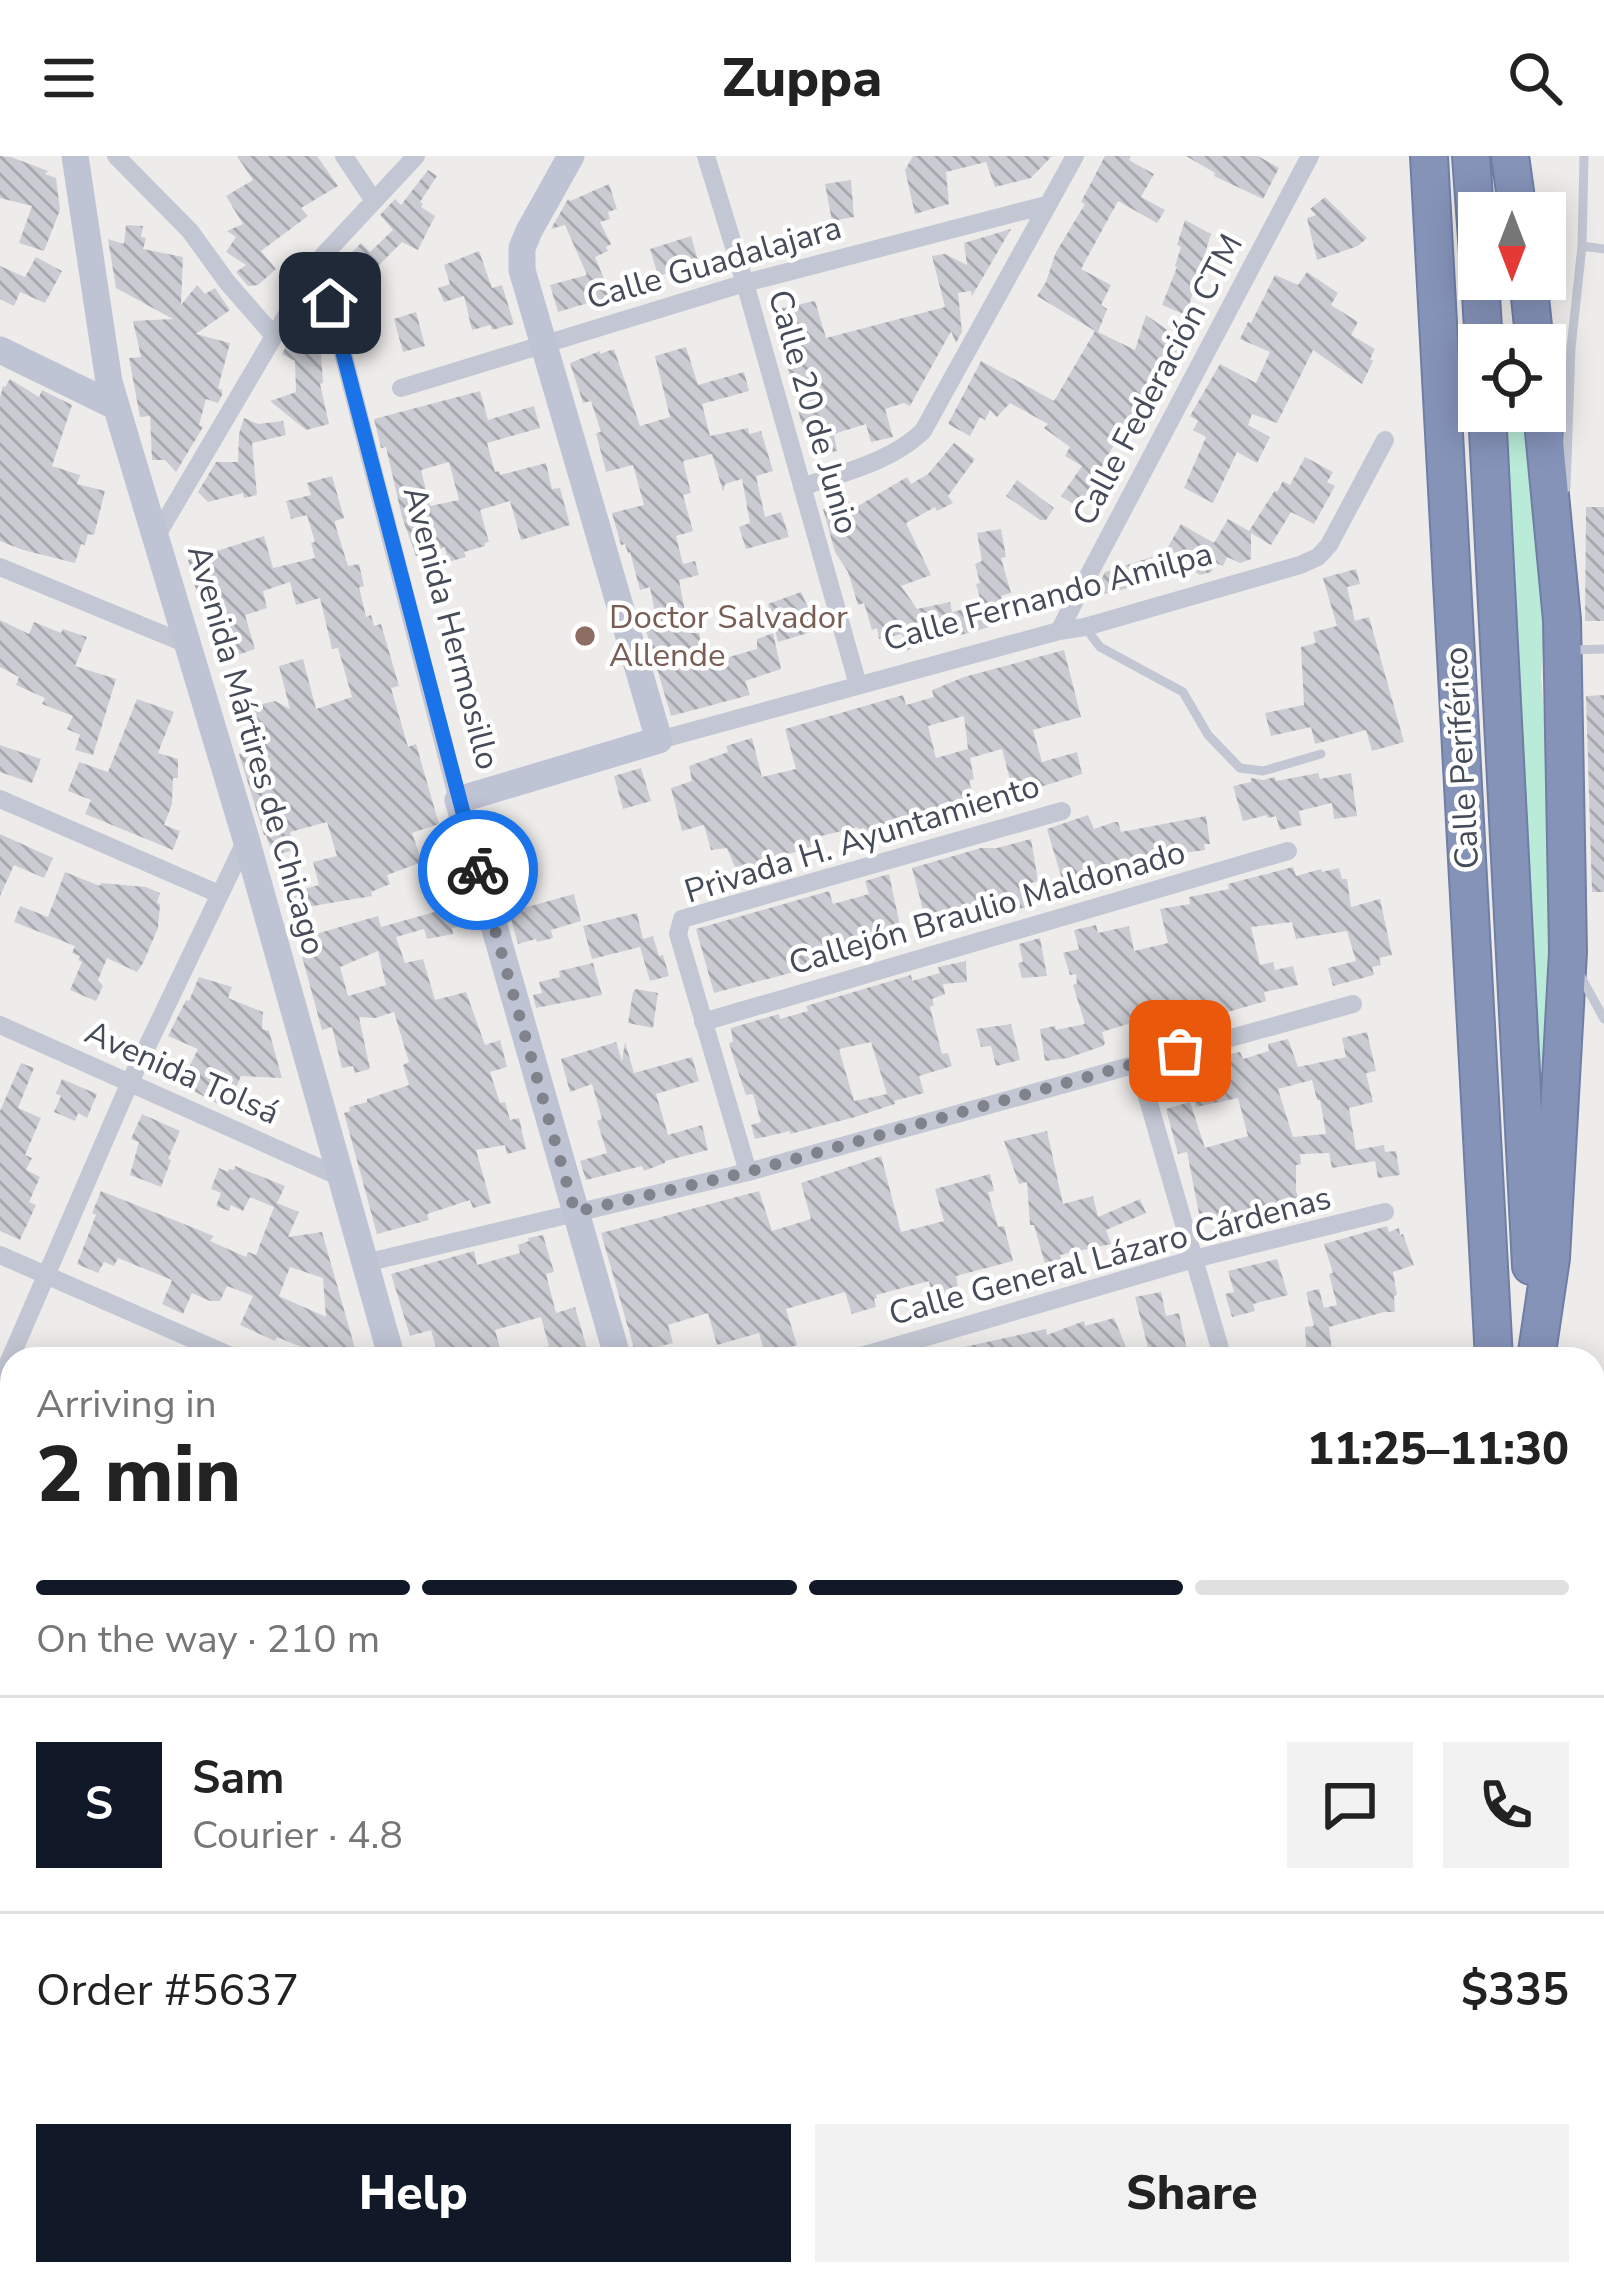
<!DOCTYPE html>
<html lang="en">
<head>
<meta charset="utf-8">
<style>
  body { margin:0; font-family:"Nunito Sans",sans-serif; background:#f2f2f2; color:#222; height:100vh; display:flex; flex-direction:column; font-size:45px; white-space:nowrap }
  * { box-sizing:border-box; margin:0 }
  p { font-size:39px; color:#767676 }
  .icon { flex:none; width:66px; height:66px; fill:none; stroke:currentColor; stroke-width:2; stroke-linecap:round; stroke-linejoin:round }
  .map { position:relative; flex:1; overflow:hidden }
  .panel { position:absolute; left:0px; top:1191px; width:1605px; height:939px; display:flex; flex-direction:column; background:#fff; border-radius:36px 36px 0 0; box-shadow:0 6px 30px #0003 }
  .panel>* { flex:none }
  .needle { width:78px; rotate:180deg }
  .controls { position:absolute; left:1458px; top:36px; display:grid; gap:24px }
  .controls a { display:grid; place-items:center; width:108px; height:108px; border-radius:0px; background:#fff; box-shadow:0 6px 30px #0003; font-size:60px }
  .pin { position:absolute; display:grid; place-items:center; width:102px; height:102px; color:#fff; margin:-51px; border-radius:24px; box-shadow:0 6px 18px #0006 }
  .courier { position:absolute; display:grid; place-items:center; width:120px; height:120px; margin:-60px; border:9px solid #1a73e8; border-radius:50%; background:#fff; color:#222; box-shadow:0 3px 15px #0007 }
  .head em { font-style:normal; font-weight:800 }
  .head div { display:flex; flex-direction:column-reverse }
  .head { display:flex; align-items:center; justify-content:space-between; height:204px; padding:0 36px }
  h1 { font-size:78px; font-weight:800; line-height:90px }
  .bar { display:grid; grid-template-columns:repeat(4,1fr); gap:18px 12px; align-content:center; height:144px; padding:0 36px }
  .bar i { height:15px; border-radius:9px; background:#e0e0e0 }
  .bar .selected { background:#111827 }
  .bar p { grid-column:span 4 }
  .line { display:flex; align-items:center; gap:30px; padding:0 36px; border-top:3px solid #e0e0e0 }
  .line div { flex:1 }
  .round { display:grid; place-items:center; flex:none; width:126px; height:126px; border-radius:0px; background:#f2f2f2 }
  .action { display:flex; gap:24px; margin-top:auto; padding:24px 36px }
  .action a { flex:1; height:138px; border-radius:0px; background:#111827; color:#fff; font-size:48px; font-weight:800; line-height:138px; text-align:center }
  .action a+a { background:#f2f2f2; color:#222 }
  header { display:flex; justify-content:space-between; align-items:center; height:156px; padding:0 36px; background:#fff; font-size:54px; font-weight:800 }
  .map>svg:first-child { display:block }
  .grass { fill:#baebd8 }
  .building { fill:url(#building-back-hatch); fill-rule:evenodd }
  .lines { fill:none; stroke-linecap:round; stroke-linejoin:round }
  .highway-casing { stroke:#707ea4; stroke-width:40 }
  .lane { stroke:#c2c7d3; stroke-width:9 }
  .street { stroke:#c2c7d3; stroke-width:18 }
  .secondary { stroke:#bfc4d4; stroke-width:27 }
  .highway { stroke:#8593b9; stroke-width:36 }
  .done { stroke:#80838b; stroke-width:12; stroke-dasharray:0 21.6 }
  .route { stroke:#1a73e8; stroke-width:15 }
  .education-dot { fill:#8d6e63; stroke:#fff; stroke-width:4.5 }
  .labels { text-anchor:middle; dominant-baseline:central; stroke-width:9; stroke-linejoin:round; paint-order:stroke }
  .street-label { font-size:33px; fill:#454b58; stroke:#fff }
  .education-label { font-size:33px; fill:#785e54; stroke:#fff; text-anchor:start }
</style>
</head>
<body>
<header><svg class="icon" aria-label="menu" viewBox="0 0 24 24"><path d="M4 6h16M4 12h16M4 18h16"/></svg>Zuppa<svg class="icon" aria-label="search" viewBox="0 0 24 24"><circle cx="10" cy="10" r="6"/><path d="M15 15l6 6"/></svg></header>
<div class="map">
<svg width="1604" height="2129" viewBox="0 0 1604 2129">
  <defs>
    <pattern id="building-back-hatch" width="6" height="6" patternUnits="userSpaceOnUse" patternTransform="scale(3)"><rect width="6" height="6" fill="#cbccd3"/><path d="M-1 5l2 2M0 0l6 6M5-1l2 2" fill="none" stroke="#a7a8ae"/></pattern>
  </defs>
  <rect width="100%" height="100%" fill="#eeeceb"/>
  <path class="grass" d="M1500,255H1530L1546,458L1541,520L1553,687L1544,1077Z"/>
  <path class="building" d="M0,0L11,1L48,15L45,18L56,22L60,54L44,95L19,87L32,50L0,42Z
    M237,0H317L338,30L301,52L308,60L261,95L276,113L258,129L248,130L236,116L246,109L226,96L236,81L227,75L243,68L226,40L253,24Z
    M913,0H1052L1031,22L995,31L986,6L946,16L949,48L915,58L905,14Z
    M1105,0H1131L1129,4L1154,18L1141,41L1165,54L1157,67L1118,45L1081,113L1111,129L1101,149L1107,153L1098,176L1135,194L1146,159L1183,185L1141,256L1136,253L1127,265L1090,332L1093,334L1080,353L1061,340L1082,310L1065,300L1070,291L1044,272L1048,268L1010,247L997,261L990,254L985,264L980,261L970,280L948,268L981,205L1054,245L1095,175L1037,140L1046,126L1056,96L1085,48L1081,46Z
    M1186,0H1258L1279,12L1263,43L1214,20L1215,17Z
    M428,14L437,20L420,46L423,48L421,51L435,60L418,94L402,86L358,130L346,117L356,107L349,99L361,87L370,96L393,74L380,59L395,43L401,49Z
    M851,24L854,61L832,65L825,28Z
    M609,28L617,53L608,56L610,63L600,66L611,88L606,91L608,95L595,101L613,145L601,150L598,144L558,156L550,129L587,119L565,69L551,73L568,43L570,45Z
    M1325,41L1367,82L1358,90L1317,104L1307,62L1316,59L1310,53Z
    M1185,64L1211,78L1186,159L1162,149L1177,111L1175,110L1181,91L1177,89Z
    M126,69L143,70L141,81L146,82L143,93L183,101L181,149L197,129L205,138L215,132L230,154L196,178L230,187L218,232L222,234V239L218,247L206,243L199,269L203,271L176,316L165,304H152L150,260L140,261L129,202L141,201L133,165L173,163L116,132L108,83L124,88Z
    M1011,73L972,140L971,135L958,137L962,176L956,187L951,175L910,250L904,247L885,253L893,281L871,286L866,268L834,278L837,295L812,299L809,281H805L796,246L778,171L781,169L777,153L815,145L826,182L945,151L932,100L945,98L967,109L964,87Z
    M691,80L699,108L658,120L650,93Z
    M479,95L492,132L502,129L514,168L492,174L491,169L472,174L464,140L444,146L438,132L450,128L444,109Z
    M36,101L62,115L45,147L20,136L14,150L0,143V110L25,121Z
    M1307,116L1338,137L1331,149L1358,166L1351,179L1375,193L1370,203L1373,205L1362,228L1313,194L1277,267L1252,258L1248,269L1270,281L1257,307L1237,296L1213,347L1184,332L1206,281L1193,274L1198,265L1190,260L1220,208L1256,227L1270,196L1240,183L1248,166L1251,167L1275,119L1298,129Z
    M416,156L425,190L403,196L394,163Z
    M296,170L320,181L323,227L320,228L329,268L306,274L270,245L296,236L295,205L282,198Z
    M686,191L698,229L744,216L749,235L702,248L710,280L748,272L749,278L761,275L773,315L756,320L765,361L781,356L789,381L746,393L739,371L750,367L742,323L725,328L723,336L712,298L683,305L691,337L683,339L693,375L676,380L683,408L695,405L699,419L679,424L689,477H699L704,503L714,500L715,505L757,493V483L773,477L781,513L745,525L750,539L671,560L643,465L656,462L650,431L640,434L630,396L628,397L625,388L621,389L612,357L644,349L633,309L606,316L596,277L601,276L591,245L583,247L570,207L600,195V198L614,193L640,270L670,261L655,200Z
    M10,223L39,241L42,234L72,249L52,310L80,319L77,328L105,335L94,379L88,378L85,389L81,388L75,407L23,394L0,385V242L3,230L5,231Z
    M480,235L488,264L534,250L540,272L487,287L495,316L499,315L500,319L546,307L552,333L560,332L570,369L521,384L510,345L480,354L489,386L485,387V390L464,396L466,401L448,406L445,391L416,400L402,361L386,291L381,292L374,263ZM449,306L459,344L430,350L421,314Z
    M244,262L258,268L283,265L286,279L252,287L257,339L244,342L243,337L208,346L198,336L216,306H238L239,278Z
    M954,287L975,303L948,340L953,347L937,355L935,351L906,367L931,419L901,430L917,453L950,446L952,456L982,449L976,428L980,427L975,408L982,405L977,377L1001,373L1006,401L1001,402L1011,437L1001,440L1007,466L907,494L902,478L879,483L877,472L872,474L864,447L858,449L848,416L835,396L823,353L847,342L853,353L907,321L911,328L928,318Z
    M1305,301L1333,316L1327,326L1335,330L1314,368L1291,356L1271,389L1251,377V403L1240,407L1227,401L1223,410L1216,407L1211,416L1200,419L1164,398L1181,368L1214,387L1228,363L1249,375L1275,334L1277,336L1283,325L1290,329Z
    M332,320L344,362L335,365V368L348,410L359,408L364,430L359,431L366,461L371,459L374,470L381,468L399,530L391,532L408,591L416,588L439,668L412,677L422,706L387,719L390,728L371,736L372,740L289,754L285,738L319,729L313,706L337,700L327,666L290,676L295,694L273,699L266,679H264L239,598L262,592L250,551L275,545L290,553L279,510L303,503L316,553L352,541L338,492L332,493L320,442L296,449L290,426L263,435L267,452L245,459L255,493L232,501L210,430L196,434L188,404L264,380L273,412L315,402L311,387L315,386L307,359L291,363L286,345L311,339L307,327Z
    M1017,324L1054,352L1046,364H1040L1006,340Z
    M1586,351H1604V465H1585Z
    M1152,401L1158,424L1105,438L1101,424L1105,416Z
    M1356,413L1360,428L1347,431L1355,465L1369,461L1404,586L1372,595L1366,574L1315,588L1311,571L1271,580L1265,557L1304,549L1301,491L1316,487L1313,476L1337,470L1323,422Z
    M801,436L818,474L778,486L768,448Z
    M0,464L29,478L34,466L61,477L63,473L87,481L75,510L116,523L93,599L75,594L80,579L67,573L73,560L42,548L45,542L16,529L19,521L0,511Z
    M1064,494L1081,561L1033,574L1042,606L1077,596L1082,618L1014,639L1002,593L970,602L974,623L969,625L978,654L959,658L961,665L921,676L919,672L872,683L863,675L859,676L858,671L813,682L815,692L782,699L785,710L753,719L754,722L741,726L727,692L711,694L704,669L682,675L671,632L692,625L689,610L728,596L726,590L752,582L762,621L796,613L785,573L903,539L906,549L934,541L932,534L964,521ZM964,560L968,593L936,602L928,570Z
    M1604,539V736H1592L1586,540Z
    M137,543L174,556L158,597L178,603V622H173L172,648L164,669L180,675L173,694L85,658L91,644L68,635L79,606L108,616Z
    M0,589L41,603L32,627L0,616Z
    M641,612L651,645L623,653L614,620Z
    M1318,617L1320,623L1351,617L1357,660L1334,663L1332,647L1299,655L1302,669L1280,674L1276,660L1268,662L1267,659L1243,665L1233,630L1251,626V622L1263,624L1275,621L1276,625Z
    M1088,659L1094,673L1114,666H1118L1121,676L1206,660L1210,688H1204L1205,694L1184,697L1183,691L1140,700L1144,718L1066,737L1047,673Z
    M0,678L53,702L44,722L14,709L0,740Z
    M1031,683L1038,725L1024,729L1030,750L929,777L912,712L981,692H997Z
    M1293,711L1296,720L1321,713L1322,716L1339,712L1342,723H1347L1351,751L1380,743L1392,799L1379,802L1381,809L1372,811L1374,819L1333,830L1328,812L1356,805L1347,775L1296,783L1292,766L1251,771L1260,809L1273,806L1275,814L1293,810L1298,829L1264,836L1266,845L1148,879L1144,863L1102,876L1105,887L1103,890L1068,902L1045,905L1040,873L1055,870L1056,874L1085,868L1073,829L1077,827L1076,818L1070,819L1063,797L1079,793L1074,774L1096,769L1098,777L1129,770L1134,795L1168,787L1160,753L1190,748L1189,741L1229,733L1228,728Z
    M65,716L100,730L101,727L146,731L160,737L157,747L160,748L158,772L143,807L137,816L107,802L98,824L103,830L96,845L70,834L82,806L78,804L80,800L72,797L75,790L14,766L20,750L48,761Z
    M889,718L903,784L843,802L841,795L813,811L714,837L696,773L829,735L833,748L869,738L865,725Z
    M574,738L581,765L551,774L553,782L537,786L536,783L518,788L509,756Z
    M456,750L461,770L452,772L453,778L427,783L424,773L396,781L405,807L423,803L435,844L466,836L485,889L500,884L507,911L490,916L500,947L505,946L510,964L519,962L526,993L507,998L505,989L476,994L491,1047L473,1052L470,1044L427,1058L429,1064L377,1078L344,957L350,955L349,951L367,946V943L409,929L403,909L409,906L394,856L375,862L359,861L370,913L355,917L353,910L342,912L332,871L322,874L298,786L302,785V782L378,760L381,771ZM378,795L386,829L348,840L340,811Z
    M637,757L643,783L653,780L659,800L663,799L669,820L650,825L640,791L592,803L583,770Z
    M1040,782L1047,820L1022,822L1018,807L1023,806L1019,788Z
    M966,805L967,826L943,828L945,838L932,843L934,849L930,851L942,898L948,897L952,910L919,920L924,937L894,945L895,948L855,961L790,978V975L755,983L751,969L761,966L753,938L746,939L735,907L729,887L733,886L731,872L779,858L780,863L808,855L806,850L911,819L912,825L940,817L938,811ZM871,886L887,938L854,945L839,893Z
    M593,807L602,839L536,852L533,839L542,837L539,826L560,821L559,815Z
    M199,821L232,831L228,842L263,856L262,873L269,875L282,922L241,920L227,953L181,928L198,893L168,880L186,844L189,845Z
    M636,833L658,837L653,872L628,867L633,836Z
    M1011,868L1020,904L996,910L991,890L981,891L976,873Z
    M1367,876L1376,915L1366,917L1373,946L1349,952L1356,994L1384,989L1385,996L1396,995L1400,1019L1378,1022L1375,1005L1332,1012L1329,997L1300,998L1301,1008L1296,1009V1035L1301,1051L1218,1074L1217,1065L1201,1068L1187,996L1178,998L1166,953L1190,946L1205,992L1248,980L1238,942L1196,951L1192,933L1199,932L1194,912L1228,905L1226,899L1240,896L1243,903L1269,895L1268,888L1288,883L1298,911L1346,901L1342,882ZM1312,924L1317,944H1320L1326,978L1293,981L1278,933Z
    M616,886L622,905L625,886L634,917L692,901L699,925L656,938L668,979L702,969L708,994L665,1005V1007L644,1015L642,1010L586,1024L580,1005L607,997L597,965L602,963L592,928L570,936L561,903Z
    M21,907L34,912L18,952L41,962L25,999L32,1002L26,1014L40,1021L29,1046L36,1049L20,1084L0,1075V955Z
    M62,923L97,938L87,962L78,957L75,965L54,956L61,940L56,937Z
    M142,958L180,975L168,1003L171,1004L161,1031L130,1019L139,986L131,983Z
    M1047,975L1063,1048L1093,1040L1098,1061L1140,1043L1146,1057L1106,1074L1111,1088L1060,1099L1066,1117L1049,1122L1034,1069H1030L1027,1026L1019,1028L1004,985Z
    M881,1000L901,1076L944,1065L935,1033L990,1018L994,1035L988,1036L998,1071L1004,1070L1013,1105L956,1120L958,1130L945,1134L947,1144L934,1147L929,1125L876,1139L877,1142L874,1143L876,1151L852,1158L845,1136L786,1153L797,1189L765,1199L759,1177L717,1189L708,1157L668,1169L673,1187L654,1192L657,1203H637L601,1077L759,1035L772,1075L811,1063L801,1027Z
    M235,1010L285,1030L277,1047L299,1056L288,1081L322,1076L358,1203H301L306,1193L277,1181L275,1185L240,1169L253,1140L227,1130L220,1145H210L192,1137L183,1158L162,1148L172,1124L118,1102L114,1110L104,1106L98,1117L77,1108L96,1059L92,1057L101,1035L214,1080L210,1085L246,1101L248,1096L256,1099L274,1051L250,1041L243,1055L231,1049L229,1055L216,1050L221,1037L211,1033L219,1012L228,1016L229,1013L234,1014ZM290,1111L323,1122L326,1161L279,1140Z
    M1387,1070L1389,1076L1399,1072L1400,1079L1403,1078L1414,1109L1393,1116L1397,1139L1394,1140L1395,1156H1384L1329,1171L1333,1203H1307L1305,1171L1314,1170L1306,1136L1319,1133L1324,1152L1337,1149L1329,1118L1333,1117L1324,1088Z
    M543,1079L554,1116L546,1118L556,1157L575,1151L590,1203H517V1199L549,1190L541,1161L495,1174L503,1203H439L431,1174L410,1180L391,1118L474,1095L477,1109L520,1097L518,1089L529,1085L528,1082Z
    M1277,1103L1288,1139L1253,1148L1255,1155L1232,1161L1225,1138L1234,1136L1228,1115Z
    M1161,1136L1166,1160L1179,1157L1189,1203H1151L1135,1141Z
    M1114,1162L1131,1203H1110L1109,1199L1098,1203H1076L1074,1197L1051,1203H967L964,1191L1046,1173L1047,1179L1084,1165L1085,1170Z"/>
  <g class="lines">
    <g class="highway-casing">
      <path id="highway" d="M1429,0L1494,1203
        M1471,0L1479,110
        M1510,0L1518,57
        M1480,123L1484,189
        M1528,123L1535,189
        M1487,255L1531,1110
        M1536,1203L1551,1102L1568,796L1562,464L1542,255
        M1593,1528L1604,1547
        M1593,1615L1604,1629"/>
    </g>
    <path class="lane" d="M1582,90L1604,93
      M1566,332L1571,192L1582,90L1584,0
      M1085,471L1100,491L1183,536L1208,579L1240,612L1263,615L1321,598
      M1573,494L1604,493
      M1579,817L1604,863"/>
    <path class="street" d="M116,0L190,75L227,126L274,180
      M344,0L374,45
      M706,0L745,127L858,529
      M319,104L458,644
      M401,232L745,127L1046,49
      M802,331C844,316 891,306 923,275L1075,0
      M157,379L319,104L416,0
      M0,411L189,489
      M1059,475L1310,0
      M659,584L1059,475L1085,471L1300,409L1318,401L1329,389L1385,284
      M0,643L219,738
      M703,866L1288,695
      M0,869L340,1021
      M1137,906L1223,1203
      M748,1016L678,778L682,763L1062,655
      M0,1099L238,1203
      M365,1107L748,1016L1353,848
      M851,1203L1194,1103L1385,1056
      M0,1226L130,926L246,684
      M0,1574L12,1579
      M0,1799L12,1805
      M0,2027L12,2033
      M725,2118L750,2129
      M627,2129L629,2118
      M1511,2129V2118"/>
    <path class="secondary" d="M75,0L109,226L246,683L392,1203
      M571,0L529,75L522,92V114L659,584L458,644L618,1203
      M0,194L115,250
      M0,1332L12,1338
      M1266,2118L1292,2129
      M216,2129L217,2118
      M800,2129L805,2118
      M1599,2129V2082L1604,2046"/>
    <use href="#highway" class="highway"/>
  </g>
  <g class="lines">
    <path class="done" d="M478,714L575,1056L748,1016L1180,895"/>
    <path class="route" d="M330,147L478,714"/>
  </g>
  <circle class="education-dot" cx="585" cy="480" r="12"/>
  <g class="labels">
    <g class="street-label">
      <text transform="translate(714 107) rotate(-16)">Calle Guadalajara</text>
      <text transform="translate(1158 224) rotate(-62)">Calle Federación CTM</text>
      <text transform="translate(813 256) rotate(74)">Calle 20 de Junio</text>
      <text transform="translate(1048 441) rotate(-15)">Calle Fernando Amilpa</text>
      <text transform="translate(451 472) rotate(75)">Avenida Hermosillo</text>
      <text transform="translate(256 594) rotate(74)">Avenida Mártires de Chicago</text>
      <text transform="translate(1462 602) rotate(-93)">Calle Periférico</text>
      <text transform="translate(862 683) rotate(-17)">Privada H. Ayuntamiento</text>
      <text transform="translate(987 752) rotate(-16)">Callejón Braulio Maldonado</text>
      <text transform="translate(182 917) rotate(24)">Avenida Tolsá</text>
      <text transform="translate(1110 1100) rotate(-15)">Calle General Lázaro Cárdenas</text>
    </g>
    <g class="education-label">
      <text x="609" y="461">Doctor Salvador<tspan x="609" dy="38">Allende</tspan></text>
    </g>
  </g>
</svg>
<div class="controls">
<a><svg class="needle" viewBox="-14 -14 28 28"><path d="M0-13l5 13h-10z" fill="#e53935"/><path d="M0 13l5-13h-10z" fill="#767676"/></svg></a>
<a><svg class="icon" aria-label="locate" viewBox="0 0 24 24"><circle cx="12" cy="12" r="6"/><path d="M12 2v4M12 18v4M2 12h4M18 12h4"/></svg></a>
</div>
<div class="pin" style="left:1180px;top:895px;background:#ea580c"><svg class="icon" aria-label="bag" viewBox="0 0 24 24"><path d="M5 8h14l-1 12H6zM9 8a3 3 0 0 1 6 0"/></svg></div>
<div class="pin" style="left:330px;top:147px;background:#1f2937"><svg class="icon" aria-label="home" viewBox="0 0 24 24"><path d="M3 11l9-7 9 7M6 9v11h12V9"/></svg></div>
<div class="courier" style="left:478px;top:714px"><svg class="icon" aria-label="bike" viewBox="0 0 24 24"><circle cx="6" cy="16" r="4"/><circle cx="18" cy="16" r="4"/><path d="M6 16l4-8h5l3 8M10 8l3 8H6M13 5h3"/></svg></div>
<section class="panel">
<div class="head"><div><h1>2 min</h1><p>Arriving in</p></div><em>11:25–11:30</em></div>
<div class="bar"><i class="selected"></i><i class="selected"></i><i class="selected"></i><i></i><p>On the way · 210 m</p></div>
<div class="line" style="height:216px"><b class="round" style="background:#111827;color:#fff">S</b><div><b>Sam</b><p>Courier · 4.8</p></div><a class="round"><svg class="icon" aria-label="chat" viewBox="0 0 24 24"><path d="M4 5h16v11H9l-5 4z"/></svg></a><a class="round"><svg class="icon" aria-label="phone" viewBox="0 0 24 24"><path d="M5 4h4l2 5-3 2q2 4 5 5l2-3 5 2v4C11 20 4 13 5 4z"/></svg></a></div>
<div class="line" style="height:156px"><div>Order #5637</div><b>$335</b></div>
<div class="action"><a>Help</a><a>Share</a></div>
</section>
</div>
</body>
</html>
